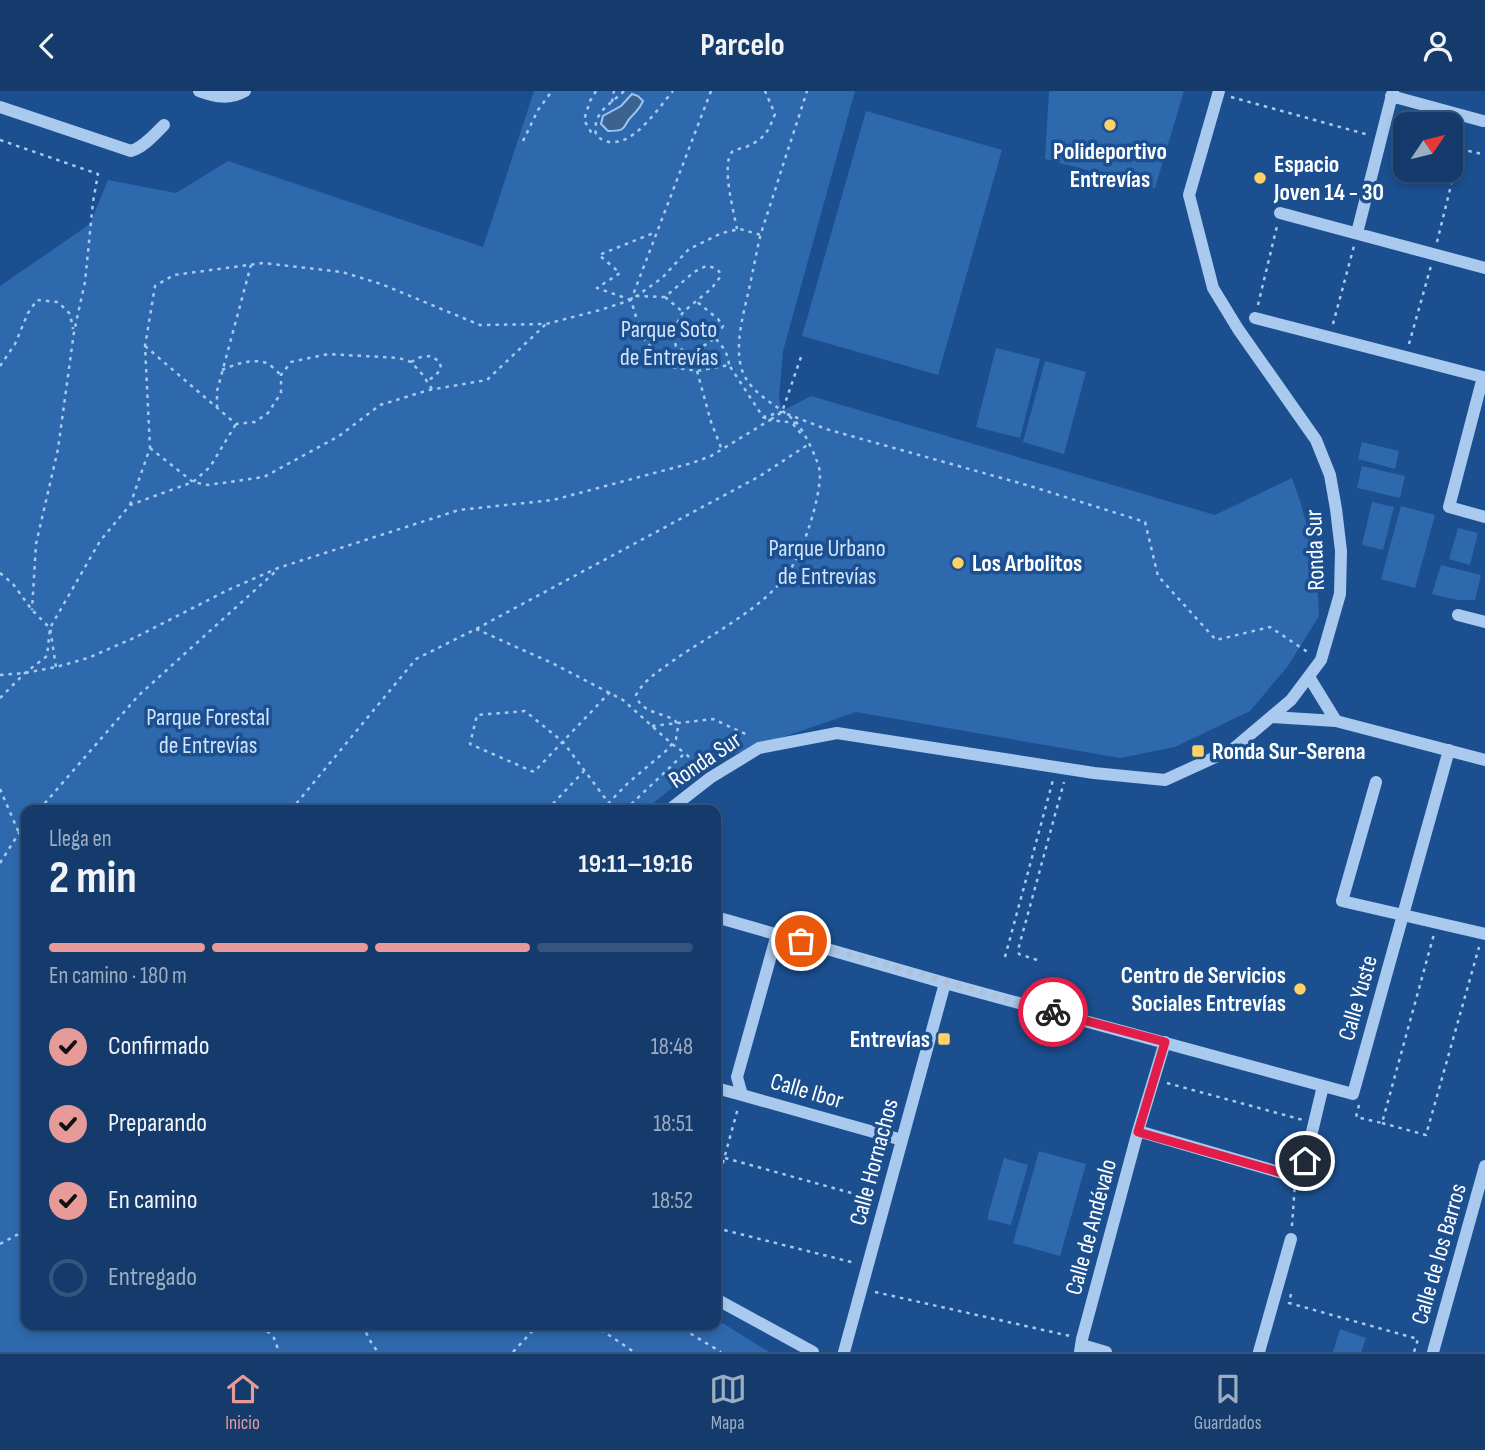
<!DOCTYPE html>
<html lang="es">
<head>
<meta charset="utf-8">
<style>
  body { margin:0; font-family:"Sofia Sans Condensed",sans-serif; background:#1d4271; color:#f1f3f6; height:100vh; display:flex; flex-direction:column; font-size:26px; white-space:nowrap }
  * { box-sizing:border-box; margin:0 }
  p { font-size:23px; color:#9dadc1 }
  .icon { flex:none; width:38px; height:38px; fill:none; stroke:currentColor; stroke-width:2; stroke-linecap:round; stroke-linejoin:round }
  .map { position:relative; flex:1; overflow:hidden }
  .details { position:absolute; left:21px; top:714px; width:700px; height:525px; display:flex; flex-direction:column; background:#143b6b; border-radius:14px; box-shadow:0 4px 10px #0003,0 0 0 2px #33557e }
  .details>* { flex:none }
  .needle { width:46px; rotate:55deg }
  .tools { position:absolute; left:1393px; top:21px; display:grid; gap:14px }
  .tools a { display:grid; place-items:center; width:70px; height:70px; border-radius:14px; background:#143b6b; box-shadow:0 4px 10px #0003,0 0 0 2px #33557e; font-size:35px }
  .pin { position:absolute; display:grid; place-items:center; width:60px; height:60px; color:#fff; margin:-30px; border:4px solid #fff; border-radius:50%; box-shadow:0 2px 7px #0007 }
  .courier { position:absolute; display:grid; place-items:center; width:70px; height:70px; margin:-35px; border:5px solid #e11d48; border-radius:50%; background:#fff; color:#222; box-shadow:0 2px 9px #0007 }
  .head em { font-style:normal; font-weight:700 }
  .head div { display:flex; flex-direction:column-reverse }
  .head { display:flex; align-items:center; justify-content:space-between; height:119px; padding:0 28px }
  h1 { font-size:46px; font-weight:700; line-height:52px }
  .bar { display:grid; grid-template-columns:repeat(4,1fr); gap:10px 7px; align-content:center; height:84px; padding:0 28px }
  .bar i { height:9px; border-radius:5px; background:#33557e }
  .bar .current { background:#e69b98 }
  .bar p { grid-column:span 4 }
  ol { padding:0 28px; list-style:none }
  li { display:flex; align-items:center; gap:21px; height:77px }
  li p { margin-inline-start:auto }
  li .icon { padding:7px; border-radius:50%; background:#e69b98; color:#111; stroke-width:4 }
  li:last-child { color:#9dadc1 }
  li i { width:38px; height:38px; border:4px solid #33557e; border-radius:50% }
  header { display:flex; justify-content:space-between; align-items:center; height:91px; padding:0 28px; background:#143b6b; font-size:32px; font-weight:700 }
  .tab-bar { display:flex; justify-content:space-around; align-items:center; height:98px; border-top:2px solid #33557e; background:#143b6b; font-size:19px; color:#9dadc1 }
  .tab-bar a { display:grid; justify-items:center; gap:4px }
  .tab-bar .current { color:#e69b98 }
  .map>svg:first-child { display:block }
  .green { fill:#2e69ad }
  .water { fill:#3c6290; stroke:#9cc4f0; stroke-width:2 }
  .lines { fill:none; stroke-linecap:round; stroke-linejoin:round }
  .path { stroke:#a9c9ee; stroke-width:2.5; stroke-dasharray:3.5 5; stroke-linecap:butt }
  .minor { stroke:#a9c9ee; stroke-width:12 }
  .done { stroke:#afc1d8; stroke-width:7; stroke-dasharray:0 12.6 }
  .route { stroke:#e11d48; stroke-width:9 }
  .poi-dot { fill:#ffd166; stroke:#1b4f8f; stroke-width:2.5 }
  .labels { text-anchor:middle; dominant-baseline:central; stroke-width:7; stroke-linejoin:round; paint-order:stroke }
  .poi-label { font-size:24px; font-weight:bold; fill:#fff; stroke:#1b4f8f; text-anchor:start }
  .park-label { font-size:24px; fill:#cfe3fa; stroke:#1b4f8f }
  .street-label { font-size:24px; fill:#fff; stroke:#1b4f8f }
</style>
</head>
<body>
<header><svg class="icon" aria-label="back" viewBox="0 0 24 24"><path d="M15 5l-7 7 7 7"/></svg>Parcelo<svg class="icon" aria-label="person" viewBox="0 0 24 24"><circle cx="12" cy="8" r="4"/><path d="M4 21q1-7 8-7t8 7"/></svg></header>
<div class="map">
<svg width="1485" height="1261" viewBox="0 0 1485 1261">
  <rect width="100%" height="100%" fill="#1b4f8f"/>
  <path class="green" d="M534,0H855L783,260L779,307L782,320L811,305L1215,424L1292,387L1300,410L1316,467L1319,525L1288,575L1250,620L1175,656L1120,667L856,621L702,674L644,719H26V1234H716V1228L769,1261H0V195L90,133L108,89L176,102L228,70L483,156Z
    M1049,0H1184L1155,97L1045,68Z
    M866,20L1002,59L938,284L802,245Z
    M996,257L1040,268L1020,347L976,336Z
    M1045,270L1086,281L1064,363L1023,351Z
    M1362,351L1399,360L1395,378L1358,368Z
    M1362,375L1405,385L1400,407L1357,397Z
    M1372,411L1394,416L1383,459L1362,454Z
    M1401,415L1435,424L1415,497L1381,488Z
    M1458,437L1478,442L1470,474L1449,468Z
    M1441,474L1481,484L1475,509H1457L1432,503Z
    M1039,1060L1086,1073L1060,1165L1013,1152Z
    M1004,1067L1028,1074L1011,1134L987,1128Z
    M1340,1238L1366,1247L1361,1261H1333Z"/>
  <path class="water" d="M632,3L638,5L643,10C639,19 638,18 632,25C621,35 630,40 608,40L601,33L603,25L621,15Z"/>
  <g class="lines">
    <path class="path" d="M596,0L590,10L584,29L591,41L596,44
      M624,0C610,14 592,21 596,44C599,46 601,49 605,50C632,59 658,17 673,0
      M711,0L631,209L642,246L670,276L697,280L729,274L763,326L782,321L826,338L1030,395L1145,431L1158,485L1216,549L1270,536L1309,562
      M1231,6L1369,44
      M612,11L614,0
      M1395,41L1405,44
      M0,49L98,83L93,111L85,191L74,241L58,358L36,453L32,519
      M523,50L538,19L552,0
      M1460,58L1482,63
      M737,138C734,122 721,74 732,61C736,57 743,58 748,55C765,47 768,41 775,23L765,0
      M1437,151L1460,58L1451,56
      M636,205L665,206L694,181L706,175C713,176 719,177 721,185L711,198L683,221L672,242L676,255L687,262C704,255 715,251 723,235L718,228L696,210
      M665,206L683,221
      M631,209L597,197L620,182L599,164L656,141
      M1258,214L1277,135
      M1333,233L1354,155
      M716,248C723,256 728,262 729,274
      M1409,253L1431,175
      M145,255L236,333L255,331L268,322L281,302V284L291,271L328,263L399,267L411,271L422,283L432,298
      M411,271L421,266L431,265L440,271L441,278L435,285L427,290
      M0,275L15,253L28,222L37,209L58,211L70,223L73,238
      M222,279C236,273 252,267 267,272C271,274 276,280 280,283
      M697,280L711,331L722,359
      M217,317V300L220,289L251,174
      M763,326L770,329L782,321L802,263
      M793,333L802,344
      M150,357L193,391L208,394L264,386L339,345L380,314L429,299L487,289L546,233
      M130,414L150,357L145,255L155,195L174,184L263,172L342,181L381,193L480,234L546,233L600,219L631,209L662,187L689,158L722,142L740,138L761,144
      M0,482L13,493L32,519L50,537L56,576
      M476,538L552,572L623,609L672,653L685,662
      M0,584L25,582L56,576L88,567L136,546L228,499L278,477L459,419L553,409L692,372L711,365L770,329L796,332
      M610,601L534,681L470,653L477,624L525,620L563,651L614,719
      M0,607L25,582L47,565L50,537L100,450L130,414L193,391L210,376L236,333
      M652,635L713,628L750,645
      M0,698L19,742L26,749
      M39,719L138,605L275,481
      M291,719L416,568L476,538L760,385L809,353L808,352
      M547,719L584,680
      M602,719L628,692L667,659L676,648L678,636L675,629C660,621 641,622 636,604C645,588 659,580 674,569C711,543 771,514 793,474C805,454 820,407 820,383C820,372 804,340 796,331C776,312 745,302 740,271C736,247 744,221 749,198C753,181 756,163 760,146C765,129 771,112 776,96C786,64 797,32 807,0
      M625,719L685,662L700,677
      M0,772L19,742L26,734
      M1005,866L1053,689
      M1037,869L1019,863L1018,859L1064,691
      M1167,992L1303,1029
      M1359,1014L1356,1026L1382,1032L1434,843
      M1382,1032L1426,1044L1479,856
      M725,1067L873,1108
      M716,1097L738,1017
      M1292,1135L1295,1092
      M716,1137L855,1172
      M0,1153L26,1139
      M875,1201L1070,1245
      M1291,1203L1289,1212L1418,1248L1414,1261
      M261,1234L274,1247L279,1261
      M362,1234L372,1253L378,1261
      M594,1234L634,1261
      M676,1234L721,1261
      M513,1261L538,1234"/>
    <path class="minor" d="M199,0C216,6 229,9 245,0
      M1391,5L1483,30
      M0,16L131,60C143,57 155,43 164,34
      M1280,122L1485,177
      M1357,142L1393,0
      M1255,227L1483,286L1449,416L1485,426
      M1458,524L1485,531
      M1309,586L1336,630
      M1272,626L1336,630L1485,669
      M1376,691L1342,810L1485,843
      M669,719L710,687L759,657L837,642L1094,682L1165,689L1233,658L1291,609L1321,569L1340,503L1341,460L1336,418L1330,384L1316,349L1238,238L1213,197L1189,104L1219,0
      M716,826L945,892L1353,1003L1449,659
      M777,843L737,986L742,1004L902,1049
      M716,997L742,1004
      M1138,1040L1282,1082L1295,1079L1305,1070L1323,995
      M716,1208L813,1261
      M1082,1254L1106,1261
      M844,1261L945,892
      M1080,1261L1082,1248L1138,1040L1165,951
      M1259,1261L1291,1148
      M1433,1261L1485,1075"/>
  </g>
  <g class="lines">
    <path class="done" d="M801,850L1053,921"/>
    <path class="route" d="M1053,921L1165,951L1138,1041L1282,1082L1295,1079L1305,1070"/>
  </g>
  <g class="poi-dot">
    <circle cx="1110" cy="34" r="7"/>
    <circle cx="1260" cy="87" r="7"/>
    <circle cx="958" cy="472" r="7"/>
    <rect x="1191" y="653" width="14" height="14" rx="3.5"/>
    <circle cx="1300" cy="898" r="7"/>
    <rect x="937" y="941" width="14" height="14" rx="3.5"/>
  </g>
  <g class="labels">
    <g class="poi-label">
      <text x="1110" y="60" text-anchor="middle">Polideportivo<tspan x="1110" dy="28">Entrevías</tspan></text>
      <text x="1274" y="73">Espacio<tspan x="1274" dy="28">Joven 14 - 30</tspan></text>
      <text x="972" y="472">Los Arbolitos</text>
      <text x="1212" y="660">Ronda Sur-Serena</text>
      <text x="1286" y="884" text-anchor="end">Centro de Servicios<tspan x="1286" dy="28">Sociales Entrevías</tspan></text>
      <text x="930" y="948" text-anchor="end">Entrevías</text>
    </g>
    <g class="park-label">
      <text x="669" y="238">Parque Soto<tspan x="669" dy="28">de Entrevías</tspan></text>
      <text x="827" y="457">Parque Urbano<tspan x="827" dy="28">de Entrevías</tspan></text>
      <text x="208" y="626">Parque Forestal<tspan x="208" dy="28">de Entrevías</tspan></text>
    </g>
    <g class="street-label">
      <text transform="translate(1315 459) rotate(-92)">Ronda Sur</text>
      <text transform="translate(705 669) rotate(-34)">Ronda Sur</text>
      <text transform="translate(1358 907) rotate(-74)">Calle Yuste</text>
      <text transform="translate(807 1000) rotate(16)">Calle Ibor</text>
      <text transform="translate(874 1071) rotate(-75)">Calle Hornachos</text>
      <text transform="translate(1091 1136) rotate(-75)">Calle de Andévalo</text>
      <text transform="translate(1439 1163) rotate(-74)">Calle de los Barros</text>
    </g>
  </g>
</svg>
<div class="tools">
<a><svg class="needle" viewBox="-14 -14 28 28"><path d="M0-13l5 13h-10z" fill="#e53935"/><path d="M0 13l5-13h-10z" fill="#9dadc1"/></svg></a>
</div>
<div class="pin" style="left:801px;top:850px;background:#ea580c"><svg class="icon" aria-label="bag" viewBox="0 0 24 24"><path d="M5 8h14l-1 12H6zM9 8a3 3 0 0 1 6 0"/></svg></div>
<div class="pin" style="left:1305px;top:1070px;background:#1f2937"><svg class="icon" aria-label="home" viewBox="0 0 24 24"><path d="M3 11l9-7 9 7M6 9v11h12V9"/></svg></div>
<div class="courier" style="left:1053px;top:921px"><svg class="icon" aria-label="bike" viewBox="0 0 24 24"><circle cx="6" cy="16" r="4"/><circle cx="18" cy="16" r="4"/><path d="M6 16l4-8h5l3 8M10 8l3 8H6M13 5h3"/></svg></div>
<section class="details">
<div class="head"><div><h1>2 min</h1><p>Llega en</p></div><em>19:11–19:16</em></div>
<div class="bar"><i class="current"></i><i class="current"></i><i class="current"></i><i></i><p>En camino · 180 m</p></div>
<ol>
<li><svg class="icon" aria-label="check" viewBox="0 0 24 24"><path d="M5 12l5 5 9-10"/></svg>Confirmado<p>18:48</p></li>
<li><svg class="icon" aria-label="check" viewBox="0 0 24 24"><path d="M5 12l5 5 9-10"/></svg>Preparando<p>18:51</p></li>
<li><svg class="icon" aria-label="check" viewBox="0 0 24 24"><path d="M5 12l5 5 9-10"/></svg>En camino<p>18:52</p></li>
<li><i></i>Entregado</li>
</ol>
</section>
</div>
<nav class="tab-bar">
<a class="current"><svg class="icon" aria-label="home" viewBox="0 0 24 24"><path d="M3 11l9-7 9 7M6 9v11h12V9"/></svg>Inicio</a>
<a><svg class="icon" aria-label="map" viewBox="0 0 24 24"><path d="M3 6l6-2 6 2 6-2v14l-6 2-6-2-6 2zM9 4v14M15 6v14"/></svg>Mapa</a>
<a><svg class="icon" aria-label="saved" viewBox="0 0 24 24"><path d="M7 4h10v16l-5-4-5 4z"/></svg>Guardados</a>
</nav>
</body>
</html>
